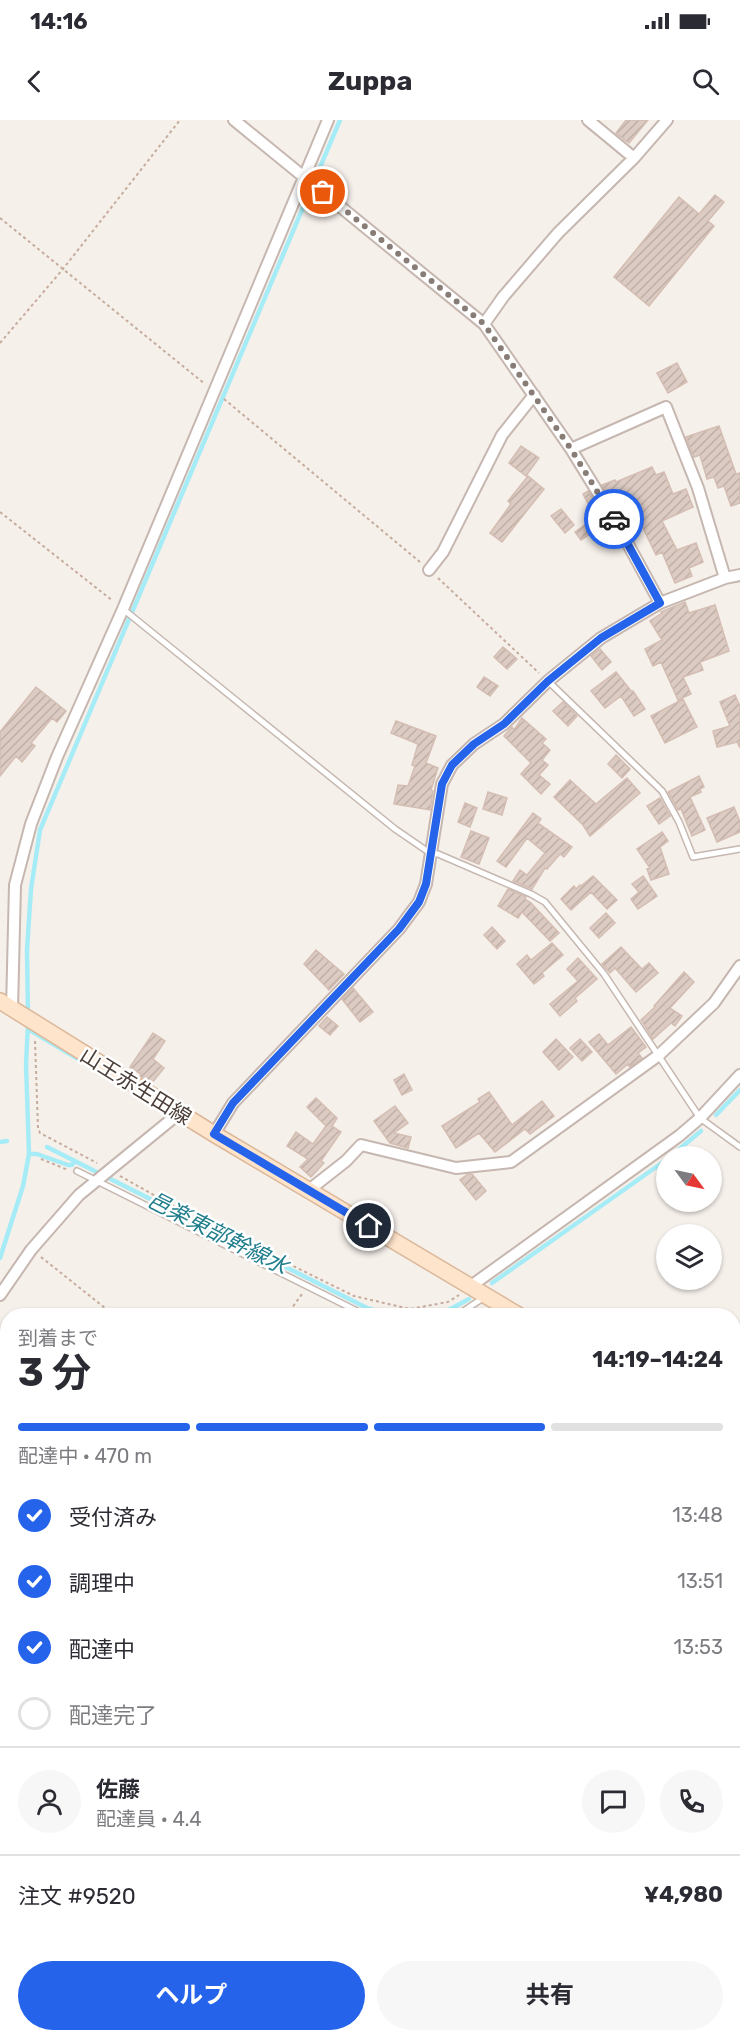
<!DOCTYPE html>
<html lang="ja">
<head>
<meta charset="utf-8">
<style>
  body { margin:0; font-family:Rubik,"Noto Sans JP",sans-serif; background:#f7f7f7; color:#2b2b33; height:100vh; display:flex; flex-direction:column; font-size:22px; white-space:nowrap }
  * { box-sizing:border-box; margin:0 }
  p { font-size:20px; color:#7c7c81 }
  .icon { flex:none; width:33px; height:33px; fill:none; stroke:currentColor; stroke-width:2; stroke-linecap:round; stroke-linejoin:round }
  .map { position:relative; flex:1; overflow:hidden }
  .details { position:absolute; left:0px; top:1188px; width:741px; height:734px; display:flex; flex-direction:column; background:#fff; border-radius:24px 24px 0 0; box-shadow:0 2px 4px #0004 }
  .details>* { flex:none }
  .needle { width:39px; rotate:123deg }
  .controls { position:absolute; left:656px; top:1026px; display:grid; gap:12px }
  .controls a { display:grid; place-items:center; width:66px; height:66px; border-radius:50%; background:#fff; box-shadow:0 2px 4px #0004; font-size:30px }
  .pin { position:absolute; display:grid; place-items:center; width:51px; height:51px; color:#fff; margin:-26px; border:3px solid #fff; border-radius:50%; box-shadow:0 2px 6px #0007 }
  .courier { position:absolute; display:grid; place-items:center; width:60px; height:60px; margin:-30px; border:4px solid #2563eb; border-radius:50%; background:#fff; color:#222; box-shadow:0 2px 8px #0007 }
  .summary em { font-style:normal; font-weight:700 }
  .summary div { display:flex; flex-direction:column-reverse }
  .summary { display:flex; align-items:center; justify-content:space-between; height:102px; padding:0 18px }
  h1 { font-size:39px; font-weight:700; line-height:45px }
  .bar { display:grid; grid-template-columns:repeat(4,1fr); gap:9px 6px; align-content:center; height:72px; padding:0 18px }
  .bar i { height:8px; border-radius:4px; background:#e1e1e2 }
  .bar .on { background:#2563eb }
  .bar p { grid-column:span 4 }
  .line { display:flex; align-items:center; gap:15px; padding:0 18px; border-top:2px solid #e1e1e2 }
  .line div { flex:1 }
  .round { display:grid; place-items:center; flex:none; width:63px; height:63px; border-radius:32px; background:#f7f7f7 }
  ol { padding:0 18px; list-style:none }
  li { display:flex; align-items:center; gap:18px; height:66px }
  li p { margin-inline-start:auto }
  li .icon { padding:6px; border-radius:50%; background:#2563eb; color:#fff; stroke-width:4 }
  li:last-child { color:#7c7c81 }
  li i { width:33px; height:33px; border:3px solid #e1e1e2; border-radius:50% }
  .button { display:flex; gap:12px; margin-top:auto; padding:12px 18px }
  .button a { flex:1; height:69px; border-radius:36px; background:#2563eb; color:#fff; font-size:24px; font-weight:700; line-height:69px; text-align:center }
  .button a+a { background:#f7f7f7; color:#2b2b33 }
  .status { display:flex; justify-content:space-between; align-items:center; height:42px; padding:0 30px; background:#fff; direction:ltr }
  .status svg { height:16px; fill:currentColor }
  header { display:flex; justify-content:space-between; align-items:center; height:78px; padding:0 18px; background:#fff; font-size:27px; font-weight:700 }
  .map>svg:first-child { display:block }
  .education { fill:#f0e0d4 }
  .lines { fill:none; stroke-linecap:round; stroke-linejoin:round }
  .stream { stroke:#a5ecf6; stroke-width:4.5 }
  .building { fill:url(#building-hatch); stroke:#d4bdb2; stroke-width:1.5 }
  .service-casing { stroke:#c6b7b0; stroke-width:8 }
  .minor-casing { stroke:#c6b7b0; stroke-width:14 }
  .secondary-casing { stroke:#dcb89a; stroke-width:18 }
  .primary-casing { stroke:#ed9c63; stroke-width:21 }
  .path { stroke:#c6ac9d; stroke-width:2; stroke-dasharray:3 3; stroke-linecap:butt }
  .service { stroke:#fff; stroke-width:5 }
  .minor { stroke:#fff; stroke-width:10 }
  .secondary { stroke:#ffe4cc; stroke-width:15 }
  .primary { stroke:#ffc69b; stroke-width:18 }
  .done { stroke:#887c77; stroke-width:6; stroke-dasharray:0 10.8 }
  .route { stroke:#2563eb; stroke-width:8 }
  .labels { text-anchor:middle; dominant-baseline:central; stroke-width:5; stroke-linejoin:round; paint-order:stroke }
  .street-label { font-size:21px; fill:#4c3e38; stroke:#fff }
  .water-label { font-size:22px; font-style:italic; fill:#207e8c; stroke:#fff }
</style>
</head>
<body>
<div class="status"><b>14:16</b><svg viewBox="0 0 49 12"><path d="M0 12V9h3v3zM5 12V6h3v6zM10 12V3h3v9zM15 12V0h3v12zM26 1h20v11H26zM47 4h2v5h-2z"/></svg></div>
<header><svg class="icon" aria-label="back" viewBox="0 0 24 24"><path d="M15 5l-7 7 7 7"/></svg>Zuppa<svg class="icon" aria-label="search" viewBox="0 0 24 24"><circle cx="10" cy="10" r="6"/><path d="M15 15l6 6"/></svg></header>
<div class="map">
<svg width="740" height="1921" viewBox="0 0 740 1921">
  <defs>
    <pattern id="building-hatch" width="6" height="6" patternUnits="userSpaceOnUse" patternTransform="scale(1.5)"><rect width="6" height="6" fill="#dccbc2"/><path d="M-1 1l2-2M0 6l6-6M5 7l2-2" fill="none" stroke="#beafa7"/></pattern>
  </defs>
  <rect width="100%" height="100%" fill="#f6f0eb"/>
  <path class="education" d="M734,1575L740,1582V1640L734,1649Z"/>
  <g class="lines">
    <path class="stream" d="M28,896L27,830L31,769L40,710L340,0
      M28,909L120,964
      M716,995L740,970
      M0,1022L7,1021
      M47,1027L367,1188L390,1196
      M29,1034H37L68,1045H72L75,1041
      M671,1036L701,1011
      M0,1138L23,1066L29,1034L26,944L28,904
      M492,1163L666,1040
      M434,1196L447,1191L469,1179"/>
  </g>
  <path class="building" d="M626,0H648L629,23L616,13Z
    M715,75L724,82L708,101L714,106L649,186L614,157L679,77L699,94Z
    M677,243L687,262L668,273L657,253Z
    M719,306L736,354L740,353V383L731,386L724,366L718,368L714,357L707,359L700,335L694,337L686,317Z
    M521,326L539,338L526,356L509,343Z
    M652,347L656,355L664,352L673,374L686,369L693,387L662,401L677,430L696,423L703,442L689,448L692,456L675,463L662,432L656,435L642,406L640,407L627,378L614,384L602,365L615,360L616,362Z
    M528,356L544,369L502,422L490,413L511,384L508,381Z
    M588,371L600,390L593,393L583,374Z
    M561,389L574,405L565,413L551,396Z
    M591,401L597,409L581,420L575,412Z
    M685,482L689,493L715,485L729,531L700,542L703,550L683,557L691,574L678,580L661,542L653,546L645,529L662,520L650,501L662,493L661,492Z
    M503,527L517,539L507,549L494,537Z
    M600,529L611,542L602,550L591,536Z
    M616,552L632,572L633,571L645,589L634,596L621,576L605,588L591,571Z
    M484,557L498,566L490,576L477,567Z
    M36,567L66,591L57,602L52,598L31,623L35,626L22,642L16,636L0,656V612Z
    M735,575L740,586V628L737,622L717,627L713,611L730,606L720,582Z
    M683,579L697,607L665,623L651,596Z
    M563,582L577,596L568,606L553,591Z
    M522,598L546,619L542,623L550,630L542,640L548,645L539,655L550,664L541,674L521,654L531,643L504,616L512,607L514,610Z
    M396,601L436,616L426,643L438,648L431,670L433,671L430,690L394,684L398,665L408,666L415,646L412,645L418,624L391,613Z
    M616,635L630,649L622,658L608,644Z
    M699,656L704,667L700,669L701,672L690,677L705,710L692,716L681,689L678,690L668,672Z
    M627,658L640,673L590,716L583,705L554,677L570,660L596,684Z
    M488,672L507,678L502,695L483,689Z
    M660,678L670,696L659,704L647,686Z
    M465,683L477,688L470,707L458,702Z
    M734,687L740,702V712L717,722L707,698Z
    M533,693L541,699L538,703L572,727L564,737L560,734L547,749L545,748L532,769L513,761L520,750L527,755L545,733L527,718L506,747L497,741Z
    M471,711L489,718L479,744L461,737Z
    M662,712L668,721L660,727L669,754L651,760L647,749L650,748L637,729Z
    M593,756L617,780L607,789L591,772L571,790L561,779L574,766L576,769L580,765L581,766Z
    M643,756L657,776L638,789L631,779L639,772L632,764Z
    M508,769L526,777L525,779L531,783L559,813L550,821L522,792L518,798L498,786Z
    M606,793L615,803L599,818L590,808Z
    M492,807L505,821L497,829L484,815Z
    M552,823L563,835L542,853L544,856L534,864L517,844L527,835L531,840Z
    M621,827L642,849L649,843L658,853L636,872L615,848L610,853L602,844Z
    M316,830L344,854L329,870L304,844Z
    M578,838L597,859L575,878L577,881L560,896L550,884L578,861L567,849Z
    M684,852L694,862L670,888L682,896L675,906L671,903L653,919L641,900L655,887L654,886Z
    M353,868L373,892L360,902L342,879Z
    M327,897L338,906L330,915L319,906Z
    M631,907L646,927L638,933L642,938L630,947L628,944L616,954L589,922L599,914L608,925Z
    M153,913L165,921L153,939L164,948L151,964L140,956L141,954L130,947Z
    M556,919L573,937L559,950L543,932Z
    M580,919L592,932L582,941L570,928Z
    M404,954L412,970L402,975L394,960Z
    M489,972L512,1005L542,981L554,996L530,1014L525,1009L495,1032L479,1013L456,1028L442,1006L480,982L478,979Z
    M316,978L337,998L332,1006L341,1012L321,1041L324,1043L311,1057L300,1047L308,1039L287,1026L296,1012L313,1024L326,1006L307,987Z
    M395,986L408,1003L394,1013L411,1017L408,1028L390,1023L374,1001Z
    M468,1054H472L486,1071L476,1080L460,1060Z"/>
  <g class="lines">
    <g class="service-casing">
      <path id="service" d="M123,489L395,709L430,733L438,734L531,774L545,782L604,854L700,998L740,1027
        M548,561L662,671L679,702L693,737L740,729
        M77,1051L367,1196
        M456,1196L486,1176
        M734,1275L740,1271"/>
    </g>
    <g class="minor-casing">
      <path id="minor" d="M234,0L484,204L571,329L616,402L660,483
        M588,0L634,38
        M484,204L503,177L558,113L634,38L667,0
        M571,329L666,287L698,368L725,458
        M429,450L443,432L502,315L534,275
        M12,889L15,765L31,704L57,637L123,489L328,0
        M214,1014L233,983L399,809L419,782L426,764L442,664L452,645L474,624L504,604L548,561L601,518L660,483L725,458L740,455
        M309,1070L346,1041L361,1025L456,1048L511,1042L659,935L714,883L740,846
        M471,1166L679,1016L700,998L740,955
        M0,1175L31,1130L79,1075L172,999L177,992
        M0,1408L8,1414
        M672,1914L681,1921
        M99,1921L107,1914"/>
    </g>
    <g class="secondary-casing">
      <path id="secondary" d="M0,881L214,1014L520,1196
        M734,1418L740,1426"/>
    </g>
    <g class="primary-casing">
      <path id="primary" d="M734,1892L740,1883
        M711,1921L716,1914"/>
    </g>
    <path class="path" d="M0,98L205,264
      M0,223L63,149L180,0
      M224,279L420,442
      M0,392L113,481
      M438,458L539,553
      M35,921L38,1008L40,1013L97,1043
      M41,1039L68,1050
      M120,1056L186,1093
      M202,1101L354,1176L410,1189L448,1182L459,1175
      M41,1137L115,1196
      M286,1196L302,1174
      M0,1574L8,1564
      M0,1860L8,1866
      M72,1914L81,1921
      M226,1921L232,1914"/>
    <use href="#service" class="service"/>
    <use href="#minor" class="minor"/>
    <use href="#secondary" class="secondary"/>
    <use href="#primary" class="primary"/>
  </g>
  <g class="lines">
    <path class="done" d="M323,72L484,204L571,329L614,399"/>
    <path class="route" d="M369,1106L214,1014L233,983L399,809L419,782L426,764L442,664L452,645L474,624L504,604L548,561L601,518L660,483L614,399"/>
  </g>
  <g class="labels">
    <g class="street-label">
      <text transform="translate(136 966) rotate(32)">山王赤生田線</text>
    </g>
    <g class="water-label">
      <text transform="translate(218 1113) rotate(27)">邑楽東部幹線水</text>
    </g>
  </g>
</svg>
<div class="controls">
<a><svg class="needle" viewBox="-14 -14 28 28"><path d="M0-13l5 13h-10z" fill="#e53935"/><path d="M0 13l5-13h-10z" fill="#7c7c81"/></svg></a>
<a><svg class="icon" aria-label="layers" viewBox="0 0 24 24"><path d="M12 4l9 5-9 5-9-5zM3 14l9 5 9-5"/></svg></a>
</div>
<div class="pin" style="left:323px;top:72px;background:#ea580c"><svg class="icon" aria-label="bag" viewBox="0 0 24 24"><path d="M5 8h14l-1 12H6zM9 8a3 3 0 0 1 6 0"/></svg></div>
<div class="pin" style="left:369px;top:1106px;background:#1f2937"><svg class="icon" aria-label="home" viewBox="0 0 24 24"><path d="M3 11l9-7 9 7M6 9v11h12V9"/></svg></div>
<div class="courier" style="left:614px;top:399px"><svg class="icon" aria-label="car" viewBox="0 0 24 24"><path d="M5 17H2v-5l4-1 3-4h7l3 4 3 1v5h-3M9 17h6M6 11h13"/><circle cx="7" cy="17" r="2"/><circle cx="17" cy="17" r="2"/></svg></div>
<section class="details">
<div class="summary"><div><h1>3 分</h1><p>到着まで</p></div><em>14:19–14:24</em></div>
<div class="bar"><i class="on"></i><i class="on"></i><i class="on"></i><i></i><p>配達中 · 470 m</p></div>
<ol>
<li><svg class="icon" aria-label="check" viewBox="0 0 24 24"><path d="M5 12l5 5 9-10"/></svg>受付済み<p>13:48</p></li>
<li><svg class="icon" aria-label="check" viewBox="0 0 24 24"><path d="M5 12l5 5 9-10"/></svg>調理中<p>13:51</p></li>
<li><svg class="icon" aria-label="check" viewBox="0 0 24 24"><path d="M5 12l5 5 9-10"/></svg>配達中<p>13:53</p></li>
<li><i></i>配達完了</li>
</ol>
<div class="line" style="height:108px"><a class="round"><svg class="icon" aria-label="person" viewBox="0 0 24 24"><circle cx="12" cy="8" r="4"/><path d="M4 21q1-7 8-7t8 7"/></svg></a><div><b>佐藤</b><p>配達員 · 4.4</p></div><a class="round"><svg class="icon" aria-label="chat" viewBox="0 0 24 24"><path d="M4 5h16v11H9l-5 4z"/></svg></a><a class="round"><svg class="icon" aria-label="phone" viewBox="0 0 24 24"><path d="M5 4h4l2 5-3 2q2 4 5 5l2-3 5 2v4C11 20 4 13 5 4z"/></svg></a></div>
<div class="line" style="height:78px"><div>注文 #9520</div><b>¥4,980</b></div>
<div class="button"><a>ヘルプ</a><a>共有</a></div>
</section>
</div>
</body>
</html>
